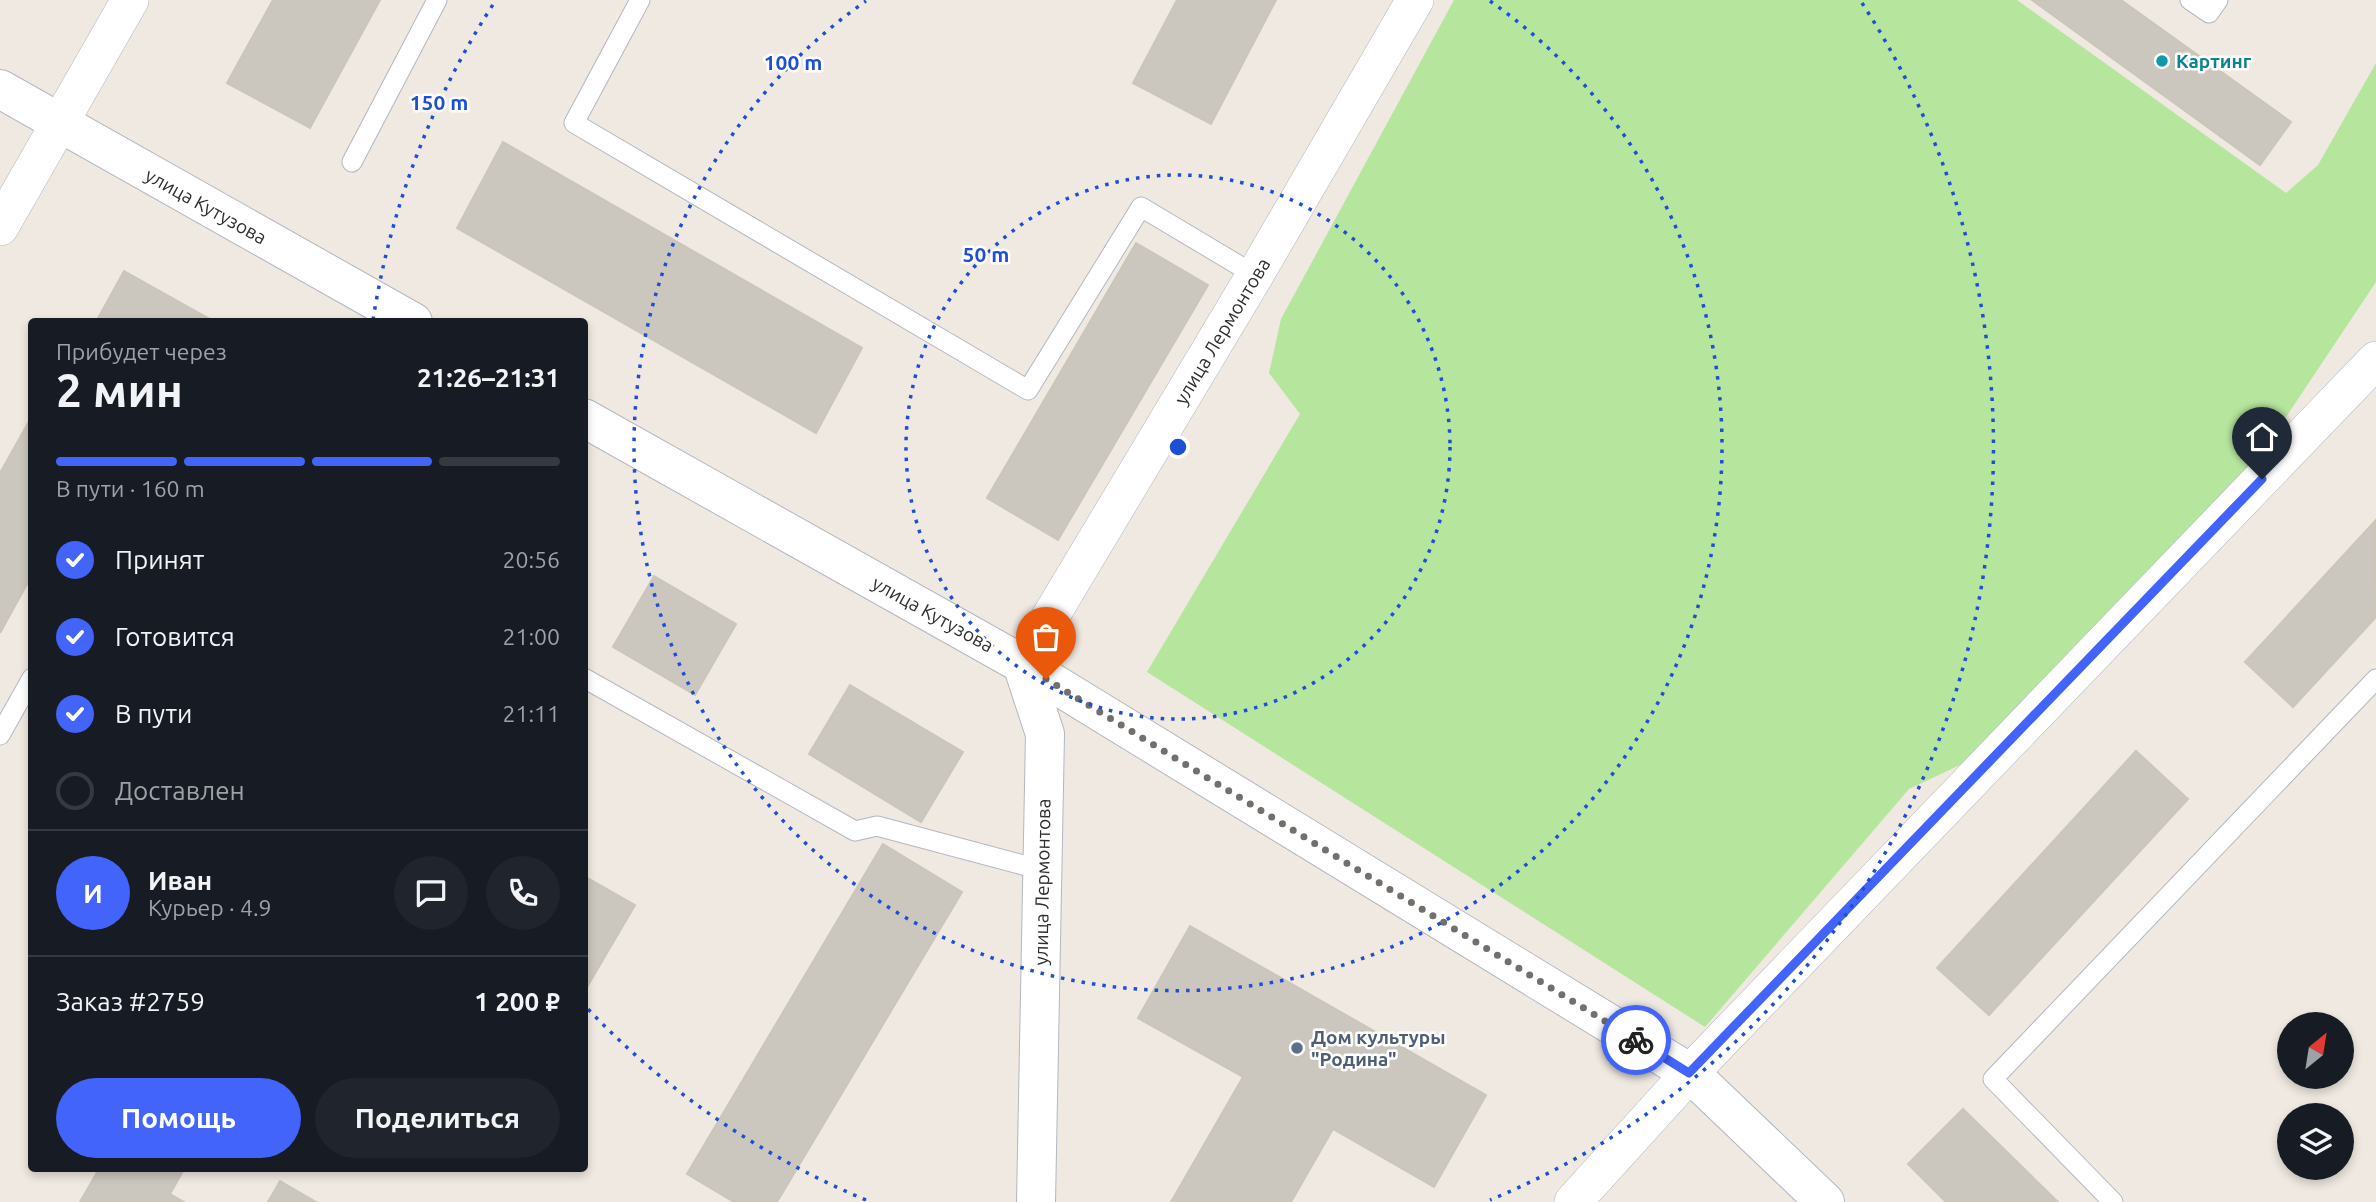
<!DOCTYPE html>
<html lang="ru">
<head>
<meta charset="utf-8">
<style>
  body { margin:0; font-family:Ubuntu,sans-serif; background:#20242c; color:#f1f3f6; height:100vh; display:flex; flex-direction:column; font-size:26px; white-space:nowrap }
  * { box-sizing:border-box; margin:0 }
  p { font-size:23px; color:#9ea1a6 }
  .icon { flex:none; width:38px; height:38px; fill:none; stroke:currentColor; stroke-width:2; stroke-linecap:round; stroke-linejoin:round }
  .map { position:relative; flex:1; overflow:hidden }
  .sheet { position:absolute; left:28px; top:318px; width:560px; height:854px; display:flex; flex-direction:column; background:#171b24; border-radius:7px; box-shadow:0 4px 10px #0003 }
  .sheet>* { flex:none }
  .needle { width:46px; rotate:30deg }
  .controls { position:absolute; left:2277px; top:1012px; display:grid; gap:14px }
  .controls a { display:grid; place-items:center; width:77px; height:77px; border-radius:50%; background:#171b24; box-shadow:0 4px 10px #0003; font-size:35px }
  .pin { position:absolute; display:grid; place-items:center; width:60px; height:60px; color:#fff; margin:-72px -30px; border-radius:50% 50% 50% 0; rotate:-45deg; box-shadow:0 0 7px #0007 }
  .pin .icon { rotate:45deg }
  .courier { position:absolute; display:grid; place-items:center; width:70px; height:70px; margin:-35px; border:5px solid #4264fb; border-radius:50%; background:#fff; color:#222; box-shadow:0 2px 9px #0007 }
  .head em { font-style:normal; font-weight:600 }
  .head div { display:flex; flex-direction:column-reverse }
  .head { display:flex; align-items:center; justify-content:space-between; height:119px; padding:0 28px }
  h1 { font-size:46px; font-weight:600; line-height:52px }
  .bar { display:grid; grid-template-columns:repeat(4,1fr); gap:10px 7px; align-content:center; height:84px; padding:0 28px }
  .bar i { height:9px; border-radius:5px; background:#363941 }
  .bar .current { background:#4264fb }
  .bar p { grid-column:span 4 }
  .line { display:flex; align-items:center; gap:18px; padding:0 28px; border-top:2px solid #363941 }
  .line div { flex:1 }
  .round { display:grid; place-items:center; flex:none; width:74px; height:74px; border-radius:37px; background:#20242c }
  ol { padding:0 28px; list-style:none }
  li { display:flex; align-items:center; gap:21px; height:77px }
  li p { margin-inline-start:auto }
  li .icon { padding:7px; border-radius:50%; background:#4264fb; color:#fff; stroke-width:4 }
  li:last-child { color:#9ea1a6 }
  li i { width:38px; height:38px; border:4px solid #363941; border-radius:50% }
  .button { display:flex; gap:14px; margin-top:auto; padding:14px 28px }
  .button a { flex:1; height:80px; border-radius:42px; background:#4264fb; color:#fff; font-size:28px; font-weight:600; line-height:80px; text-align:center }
  .button a+a { background:#20242c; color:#f1f3f6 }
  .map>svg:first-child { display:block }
  .green { fill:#b6e59e }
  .building { fill:#cbc7bf; stroke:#cbc5ba; stroke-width:2 }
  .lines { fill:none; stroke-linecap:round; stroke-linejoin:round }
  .service-casing { stroke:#b4b7c1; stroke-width:21 }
  .minor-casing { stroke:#b4b7c1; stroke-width:38 }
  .tertiary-casing { stroke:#b4b7c1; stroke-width:40 }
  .service { stroke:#fff; stroke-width:19 }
  .minor { stroke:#fff; stroke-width:37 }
  .tertiary { stroke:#fff; stroke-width:38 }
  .done { stroke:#726f6d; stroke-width:7; stroke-dasharray:0 12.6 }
  .route { stroke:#4264fb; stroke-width:9 }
  .ring { fill:none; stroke:#1d4ed8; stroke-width:3.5; stroke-dasharray:3.5 7 }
  .culture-dot { fill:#0f9aa8; stroke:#fff; stroke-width:2.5 }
  .service-dot { fill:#5c6f8a; stroke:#fff; stroke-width:2.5 }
  .labels { text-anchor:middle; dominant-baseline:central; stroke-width:5; stroke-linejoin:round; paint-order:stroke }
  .culture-label { font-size:19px; font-weight:bold; fill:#0d838f; stroke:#fff; text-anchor:start }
  .street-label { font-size:19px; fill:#2e2e2e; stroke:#fff }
  .service-label { font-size:19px; font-weight:bold; fill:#4e5e75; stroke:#fff; text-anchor:start }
  .centre { fill:#1d4ed8; stroke:#fff; stroke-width:3.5 }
  .ring-label { font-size:21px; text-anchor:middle; font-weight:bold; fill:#1d4ed8; stroke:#fff; stroke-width:5; stroke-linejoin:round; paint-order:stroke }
</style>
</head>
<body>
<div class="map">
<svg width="2376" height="1202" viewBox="0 0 2376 1202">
  <rect width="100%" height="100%" fill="#efe9e1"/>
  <path class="green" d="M1454,0H2017L2286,193L2318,165L2376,63V282L2220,516L1962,764L1909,789L1705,1027L1147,672L1300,414L1269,373L1281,319Z"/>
  <path class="building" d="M273,0H380L310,128L227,83Z
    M1177,0H1276L1211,124L1133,83Z
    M2032,0H2121L2291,122L2260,165Z
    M503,142L862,348L816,433L457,228Z
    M1136,243L1208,285L1058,540L987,498Z
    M124,271L215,322H96Z
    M32,416V575L0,633V473Z
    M2375,521L2376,617L2293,707L2245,662Z
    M654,576L736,624L695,695L613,647Z
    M850,685L963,752L921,822L809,754Z
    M2136,751L2188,799L1989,1015L1937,968Z
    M883,844L962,892L777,1202H734L687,1174Z
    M584,876L635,905L584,992Z
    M1190,926L1486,1095L1434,1187L1333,1129L1291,1202H1171L1243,1077L1138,1018Z
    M1963,1109L2058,1202H1946L1908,1164Z
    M99,1169H184L170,1194L184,1202H80Z
    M280,1181L316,1202H268Z"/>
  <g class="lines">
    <g class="service-casing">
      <path id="service" d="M640,0L574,123L1028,390L1141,207L1255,275
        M2190,0L2209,13L2218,0
        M352,162L437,0
        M584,678L855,831L877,826L1042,870
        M0,735L32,678
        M2113,1202L1993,1079L2376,679"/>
    </g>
    <g class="minor-casing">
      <path id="minor" d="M0,227L130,0
        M1022,664L1255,275L1415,0
        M1573,1202L1690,1073L2376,360"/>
    </g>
    <g class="tertiary-casing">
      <path id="tertiary" d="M0,89L413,322
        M584,418L1022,664L1690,1073L1825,1202
        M1022,664L1045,734L1036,1202"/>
    </g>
    <use href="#service" class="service"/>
    <use href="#minor" class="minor"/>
    <use href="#tertiary" class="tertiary"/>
  </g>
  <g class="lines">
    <path class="done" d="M1046,679L1636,1040"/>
    <path class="route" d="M1636,1040L1689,1073L2262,479"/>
  </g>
  <g class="ring">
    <circle cx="1178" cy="447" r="272"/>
    <path d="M1490 1A544 544 0 1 1 866 1"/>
    <path d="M866 1200A815 815 0 0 1 587 1008M373 320A815 815 0 0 1 494 3M1862 3A815 815 0 0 1 1490 1200"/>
  </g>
  <circle class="culture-dot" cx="2162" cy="61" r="7"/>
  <circle class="service-dot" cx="1297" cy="1048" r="7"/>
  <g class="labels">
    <g class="culture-label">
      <text x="2176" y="61">Картинг</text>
    </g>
    <g class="street-label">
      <text transform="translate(206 206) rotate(29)">улица Кутузова</text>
      <text transform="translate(1222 331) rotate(-59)">улица Лермонтова</text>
      <text transform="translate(933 614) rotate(29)">улица Кутузова</text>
      <text transform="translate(1042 882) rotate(-89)">улица Лермонтова</text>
    </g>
    <g class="service-label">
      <text x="1311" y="1037">Дом культуры<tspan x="1311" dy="22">"Родина"</tspan></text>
    </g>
  </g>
  <circle cx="1178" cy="447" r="10" class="centre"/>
  <g class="ring-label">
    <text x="793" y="70">100 m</text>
    <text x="439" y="110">150 m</text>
    <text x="986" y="262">50 m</text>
  </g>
</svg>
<div class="controls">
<a><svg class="needle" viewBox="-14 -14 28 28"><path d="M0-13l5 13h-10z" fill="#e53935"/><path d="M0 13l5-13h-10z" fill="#9ea1a6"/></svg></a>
<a><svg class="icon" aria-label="layers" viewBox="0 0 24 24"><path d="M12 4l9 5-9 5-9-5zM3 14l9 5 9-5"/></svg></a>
</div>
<div class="pin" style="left:1046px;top:679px;background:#ea580c"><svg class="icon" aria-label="bag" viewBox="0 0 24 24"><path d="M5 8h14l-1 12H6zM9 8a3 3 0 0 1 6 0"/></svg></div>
<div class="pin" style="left:2262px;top:479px;background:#1f2937"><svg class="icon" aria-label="home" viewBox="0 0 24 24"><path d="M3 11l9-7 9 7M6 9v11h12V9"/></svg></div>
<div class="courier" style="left:1636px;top:1040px"><svg class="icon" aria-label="bike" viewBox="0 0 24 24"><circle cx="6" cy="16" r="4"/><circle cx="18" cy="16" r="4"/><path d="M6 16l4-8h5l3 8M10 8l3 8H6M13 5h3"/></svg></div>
<section class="sheet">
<div class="head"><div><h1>2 мин</h1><p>Прибудет через</p></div><em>21:26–21:31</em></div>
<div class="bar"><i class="current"></i><i class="current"></i><i class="current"></i><i></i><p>В пути · 160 m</p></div>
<ol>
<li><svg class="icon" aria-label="check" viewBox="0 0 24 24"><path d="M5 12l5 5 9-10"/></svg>Принят<p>20:56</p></li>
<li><svg class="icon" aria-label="check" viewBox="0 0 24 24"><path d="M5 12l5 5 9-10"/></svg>Готовится<p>21:00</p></li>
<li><svg class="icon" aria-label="check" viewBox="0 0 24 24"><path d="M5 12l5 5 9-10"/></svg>В пути<p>21:11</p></li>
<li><i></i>Доставлен</li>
</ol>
<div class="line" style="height:126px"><b class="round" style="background:#4264fb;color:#fff">И</b><div><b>Иван</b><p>Курьер · 4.9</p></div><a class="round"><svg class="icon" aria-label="chat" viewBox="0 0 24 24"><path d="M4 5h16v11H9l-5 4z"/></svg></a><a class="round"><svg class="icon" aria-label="phone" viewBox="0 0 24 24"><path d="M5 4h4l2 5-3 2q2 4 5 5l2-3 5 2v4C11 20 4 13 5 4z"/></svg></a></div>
<div class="line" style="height:91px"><div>Заказ #2759</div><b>1 200 ₽</b></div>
<div class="button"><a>Помощь</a><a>Поделиться</a></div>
</section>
</div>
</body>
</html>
